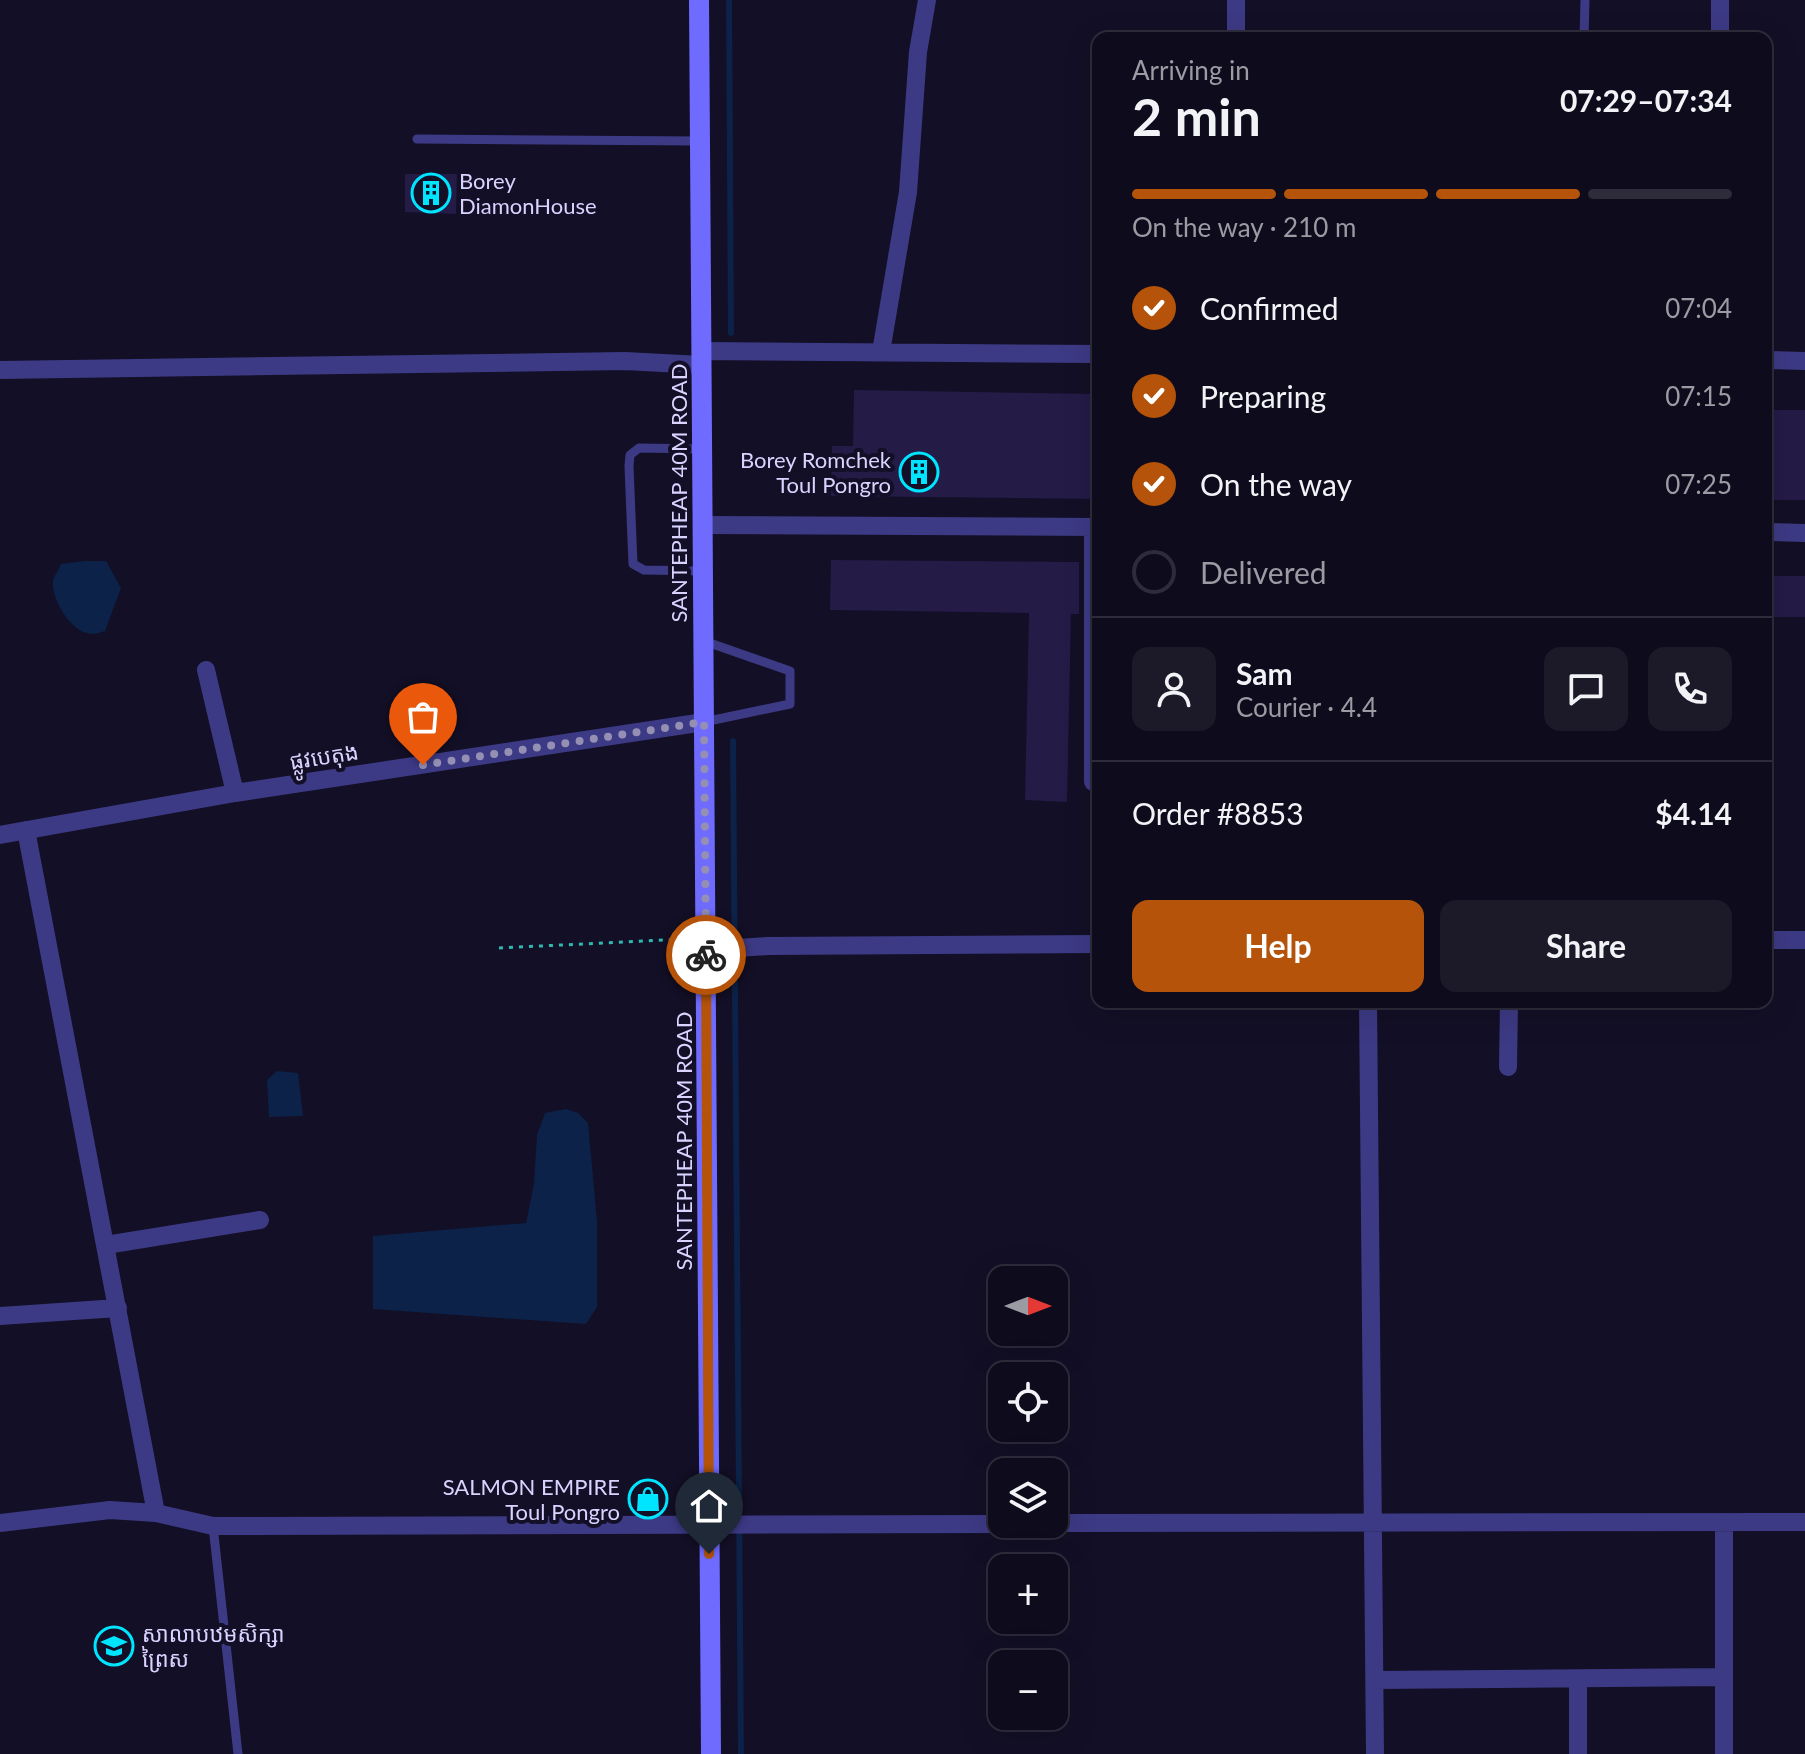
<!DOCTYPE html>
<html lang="en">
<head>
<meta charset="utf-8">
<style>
  body { margin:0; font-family:Lato,"Noto Sans Khmer",sans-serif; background:#1c1929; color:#f1f3f6; height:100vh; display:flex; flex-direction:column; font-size:30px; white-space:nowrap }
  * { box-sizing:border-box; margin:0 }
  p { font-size:26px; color:#9b9ba3 }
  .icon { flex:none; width:44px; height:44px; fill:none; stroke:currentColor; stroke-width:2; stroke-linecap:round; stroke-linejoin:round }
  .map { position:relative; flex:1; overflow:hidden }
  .details { position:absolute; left:1092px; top:32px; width:680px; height:976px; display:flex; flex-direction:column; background:#0e0b1c; border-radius:16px; box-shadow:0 8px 32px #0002,0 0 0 2px #2e2b3b }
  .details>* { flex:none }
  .needle { width:52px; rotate:90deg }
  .fabs { position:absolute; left:988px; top:1266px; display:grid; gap:16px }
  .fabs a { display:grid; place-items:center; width:80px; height:80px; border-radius:16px; background:#0e0b1c; box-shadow:0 8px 32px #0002,0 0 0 2px #2e2b3b; font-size:40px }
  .pin { position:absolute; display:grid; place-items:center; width:68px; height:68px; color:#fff; margin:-82px -34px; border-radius:50% 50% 50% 0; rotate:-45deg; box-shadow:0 0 8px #0007 }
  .pin .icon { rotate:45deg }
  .courier { position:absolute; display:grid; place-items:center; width:80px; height:80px; margin:-40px; border:6px solid #b45309; border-radius:50%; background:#fff; color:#222; box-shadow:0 2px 10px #0007 }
  .headline em { font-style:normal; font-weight:700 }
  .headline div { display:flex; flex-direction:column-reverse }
  .headline { display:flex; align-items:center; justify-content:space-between; height:136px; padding:0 40px }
  h1 { font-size:52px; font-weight:700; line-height:60px }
  .bar { display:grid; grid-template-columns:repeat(4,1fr); gap:12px 8px; align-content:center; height:96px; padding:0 40px }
  .bar i { height:10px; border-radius:6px; background:#2e2b3b }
  .bar .active { background:#b45309 }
  .bar p { grid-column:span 4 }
  .line { display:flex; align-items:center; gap:20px; padding:0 40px; border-top:2px solid #2e2b3b }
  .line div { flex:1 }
  .round { display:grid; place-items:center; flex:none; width:84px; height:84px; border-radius:16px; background:#1c1929 }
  ol { padding:0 40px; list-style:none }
  li { display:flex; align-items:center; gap:24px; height:88px }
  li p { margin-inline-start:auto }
  li .icon { padding:8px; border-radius:50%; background:#b45309; color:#fff; stroke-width:4 }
  li:last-child { color:#9b9ba3 }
  li i { width:44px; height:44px; border:4px solid #2e2b3b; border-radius:50% }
  .cta { display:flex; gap:16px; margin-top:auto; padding:16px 40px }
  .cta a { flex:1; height:92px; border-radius:16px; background:#b45309; color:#fff; font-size:32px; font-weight:700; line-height:92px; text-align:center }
  .cta a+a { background:#1c1929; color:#f1f3f6 }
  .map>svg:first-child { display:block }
  .water { fill:#0c2248 }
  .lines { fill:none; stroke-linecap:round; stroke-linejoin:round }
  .stream { stroke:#0c2248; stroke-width:6 }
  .building { fill:#241b47 }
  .path { stroke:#2fb8b0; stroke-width:3; stroke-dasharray:4 6; stroke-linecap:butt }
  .service { stroke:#3d3a85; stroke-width:9 }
  .minor { stroke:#3d3a85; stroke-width:18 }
  .secondary { stroke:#6f6bff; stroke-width:20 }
  .done { stroke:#948fb3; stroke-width:8; stroke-dasharray:0 14.4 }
  .route { stroke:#b45309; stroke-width:10 }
  .labels { text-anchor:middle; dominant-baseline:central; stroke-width:8; stroke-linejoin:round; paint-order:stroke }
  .poi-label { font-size:22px; fill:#d9d4ff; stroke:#130f26; text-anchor:start }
  .street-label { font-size:22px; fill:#d9d4ff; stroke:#130f26 }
</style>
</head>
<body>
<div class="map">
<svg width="1805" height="1754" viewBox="0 0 1805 1754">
  <rect width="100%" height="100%" fill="#130f26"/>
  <path class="water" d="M85,561H106L121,588L105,631C100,632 96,634 92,634C72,634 51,600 53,581C54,576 59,569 61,564Z
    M277,1071L298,1073L303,1116L269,1117L267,1080Z
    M566,1109L578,1113L588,1123L597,1221V1307L586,1324L373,1309V1236L526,1223L534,1184L537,1135L545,1113Z"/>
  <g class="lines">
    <path class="stream" d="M729,0L731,333
      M733,741L741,1754"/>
  </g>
  <path class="building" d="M405,174H457L456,214L405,212Z
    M854,390L1098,394V499L831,496L832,446H853Z
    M1766,410H1805V500H1766Z
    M831,560L1079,562V614H1071L1067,802L1025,800L1029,613L830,610Z
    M1766,576H1805V617H1766Z"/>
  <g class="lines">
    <path class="path" d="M499,948L686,939"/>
    <path class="service" d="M1584,38L1585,0
      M417,139L700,141
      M702,449L639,448L630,455L629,466L633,564L644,570L703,571
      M704,641L790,671V704L704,722
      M213,1526L238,1754"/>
    <path class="minor" d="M1236,38V0
      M1720,38V0
      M701,351L1098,354
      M881,352L908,192L918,52L927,0
      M1766,360L1805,361
      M0,370L625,361L701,365
      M702,525L1098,527
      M1093,527V782H1098
      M1766,532L1805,533
      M206,670L235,793
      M26,830L156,1513
      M0,835L235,793L704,722
      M1766,940H1805
      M706,950L768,946L1098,944
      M1368,1002L1375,1754
      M1508,1067L1509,1002
      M106,1245L260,1220
      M0,1316L118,1308
      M1724,1522V1754
      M0,1523L110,1510L156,1513L213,1526L1002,1524
      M1054,1523L1805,1522
      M1578,1679V1754
      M1375,1680L1723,1677"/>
    <path class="secondary" d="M699,0L711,1754"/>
  </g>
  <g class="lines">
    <path class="done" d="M423,765L704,722L706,955"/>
    <path class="route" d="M706,955L709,1554"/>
  </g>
  <defs>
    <g id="building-ring" transform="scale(2)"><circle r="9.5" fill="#130f26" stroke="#00e5ff" stroke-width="1.5"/><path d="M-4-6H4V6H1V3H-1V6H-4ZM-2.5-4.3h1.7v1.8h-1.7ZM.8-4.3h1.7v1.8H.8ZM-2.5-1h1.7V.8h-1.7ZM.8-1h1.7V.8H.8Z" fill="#00e5ff"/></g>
    <g id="shop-ring" transform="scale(2)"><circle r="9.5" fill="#130f26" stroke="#00e5ff" stroke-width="1.5"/><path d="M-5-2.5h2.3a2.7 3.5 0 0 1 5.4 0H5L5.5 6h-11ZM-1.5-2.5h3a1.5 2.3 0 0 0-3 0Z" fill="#00e5ff"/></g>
    <g id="school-ring" transform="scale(2)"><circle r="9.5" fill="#130f26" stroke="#00e5ff" stroke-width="1.5"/><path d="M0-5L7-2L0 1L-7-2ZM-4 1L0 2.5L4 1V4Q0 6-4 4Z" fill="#00e5ff"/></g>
  </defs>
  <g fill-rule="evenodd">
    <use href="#building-ring" x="431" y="193"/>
    <use href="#building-ring" x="919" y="472"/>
    <use href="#shop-ring" x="648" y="1499"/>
    <use href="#school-ring" x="114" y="1646"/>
  </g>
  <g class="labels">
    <g class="poi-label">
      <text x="459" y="180">Borey<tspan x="459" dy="25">DiamonHouse</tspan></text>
      <text x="891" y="459" text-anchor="end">Borey Romchek<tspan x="891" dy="25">Toul Pongro</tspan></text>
      <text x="620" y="1486" text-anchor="end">SALMON EMPIRE<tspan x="620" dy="25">Toul Pongro</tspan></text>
      <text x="142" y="1633">សាលាបឋមសិក្សា<tspan x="142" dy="25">ព្រៃស</tspan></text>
    </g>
    <g class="street-label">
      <text transform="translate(678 493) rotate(-90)">SANTEPHEAP 40M ROAD</text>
      <text transform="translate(324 756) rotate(-9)">ផ្លូវបេតុង</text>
      <text transform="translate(683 1141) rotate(-90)">SANTEPHEAP 40M ROAD</text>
    </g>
  </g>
</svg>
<div class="fabs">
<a><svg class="needle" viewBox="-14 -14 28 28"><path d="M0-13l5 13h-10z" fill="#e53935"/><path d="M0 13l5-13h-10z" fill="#9b9ba3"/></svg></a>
<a><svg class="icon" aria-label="locate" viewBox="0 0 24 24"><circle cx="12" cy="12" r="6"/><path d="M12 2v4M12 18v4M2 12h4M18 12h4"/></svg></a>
<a><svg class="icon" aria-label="layers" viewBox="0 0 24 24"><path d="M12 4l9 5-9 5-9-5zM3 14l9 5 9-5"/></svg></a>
<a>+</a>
<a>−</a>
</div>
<div class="pin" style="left:423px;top:765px;background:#ea580c"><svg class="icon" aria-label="bag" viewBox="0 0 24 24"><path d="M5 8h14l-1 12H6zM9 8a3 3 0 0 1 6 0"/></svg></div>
<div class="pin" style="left:709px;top:1554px;background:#1f2937"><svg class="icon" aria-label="home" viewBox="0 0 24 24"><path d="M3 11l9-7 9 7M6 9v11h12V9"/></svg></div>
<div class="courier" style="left:706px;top:955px"><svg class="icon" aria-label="bike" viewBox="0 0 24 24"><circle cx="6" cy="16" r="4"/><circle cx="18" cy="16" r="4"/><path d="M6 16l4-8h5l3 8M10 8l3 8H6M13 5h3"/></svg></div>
<section class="details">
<div class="headline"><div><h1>2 min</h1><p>Arriving in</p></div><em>07:29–07:34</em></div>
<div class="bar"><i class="active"></i><i class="active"></i><i class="active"></i><i></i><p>On the way · 210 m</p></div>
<ol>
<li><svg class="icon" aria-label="check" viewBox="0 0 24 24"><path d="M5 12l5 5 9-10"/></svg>Confirmed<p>07:04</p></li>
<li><svg class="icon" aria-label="check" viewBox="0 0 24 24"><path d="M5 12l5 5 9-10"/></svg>Preparing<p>07:15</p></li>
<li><svg class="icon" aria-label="check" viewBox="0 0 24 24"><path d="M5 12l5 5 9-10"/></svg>On the way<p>07:25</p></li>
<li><i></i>Delivered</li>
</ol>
<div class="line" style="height:144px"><a class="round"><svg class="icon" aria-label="person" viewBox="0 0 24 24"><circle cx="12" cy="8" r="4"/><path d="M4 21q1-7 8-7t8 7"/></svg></a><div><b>Sam</b><p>Courier · 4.4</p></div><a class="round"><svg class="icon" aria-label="chat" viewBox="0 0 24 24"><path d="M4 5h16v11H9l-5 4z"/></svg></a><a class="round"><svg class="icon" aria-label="phone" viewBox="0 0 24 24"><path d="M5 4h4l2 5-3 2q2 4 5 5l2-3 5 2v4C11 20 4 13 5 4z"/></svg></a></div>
<div class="line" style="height:104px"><div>Order #8853</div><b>$4.14</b></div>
<div class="cta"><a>Help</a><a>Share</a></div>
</section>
</div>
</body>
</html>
